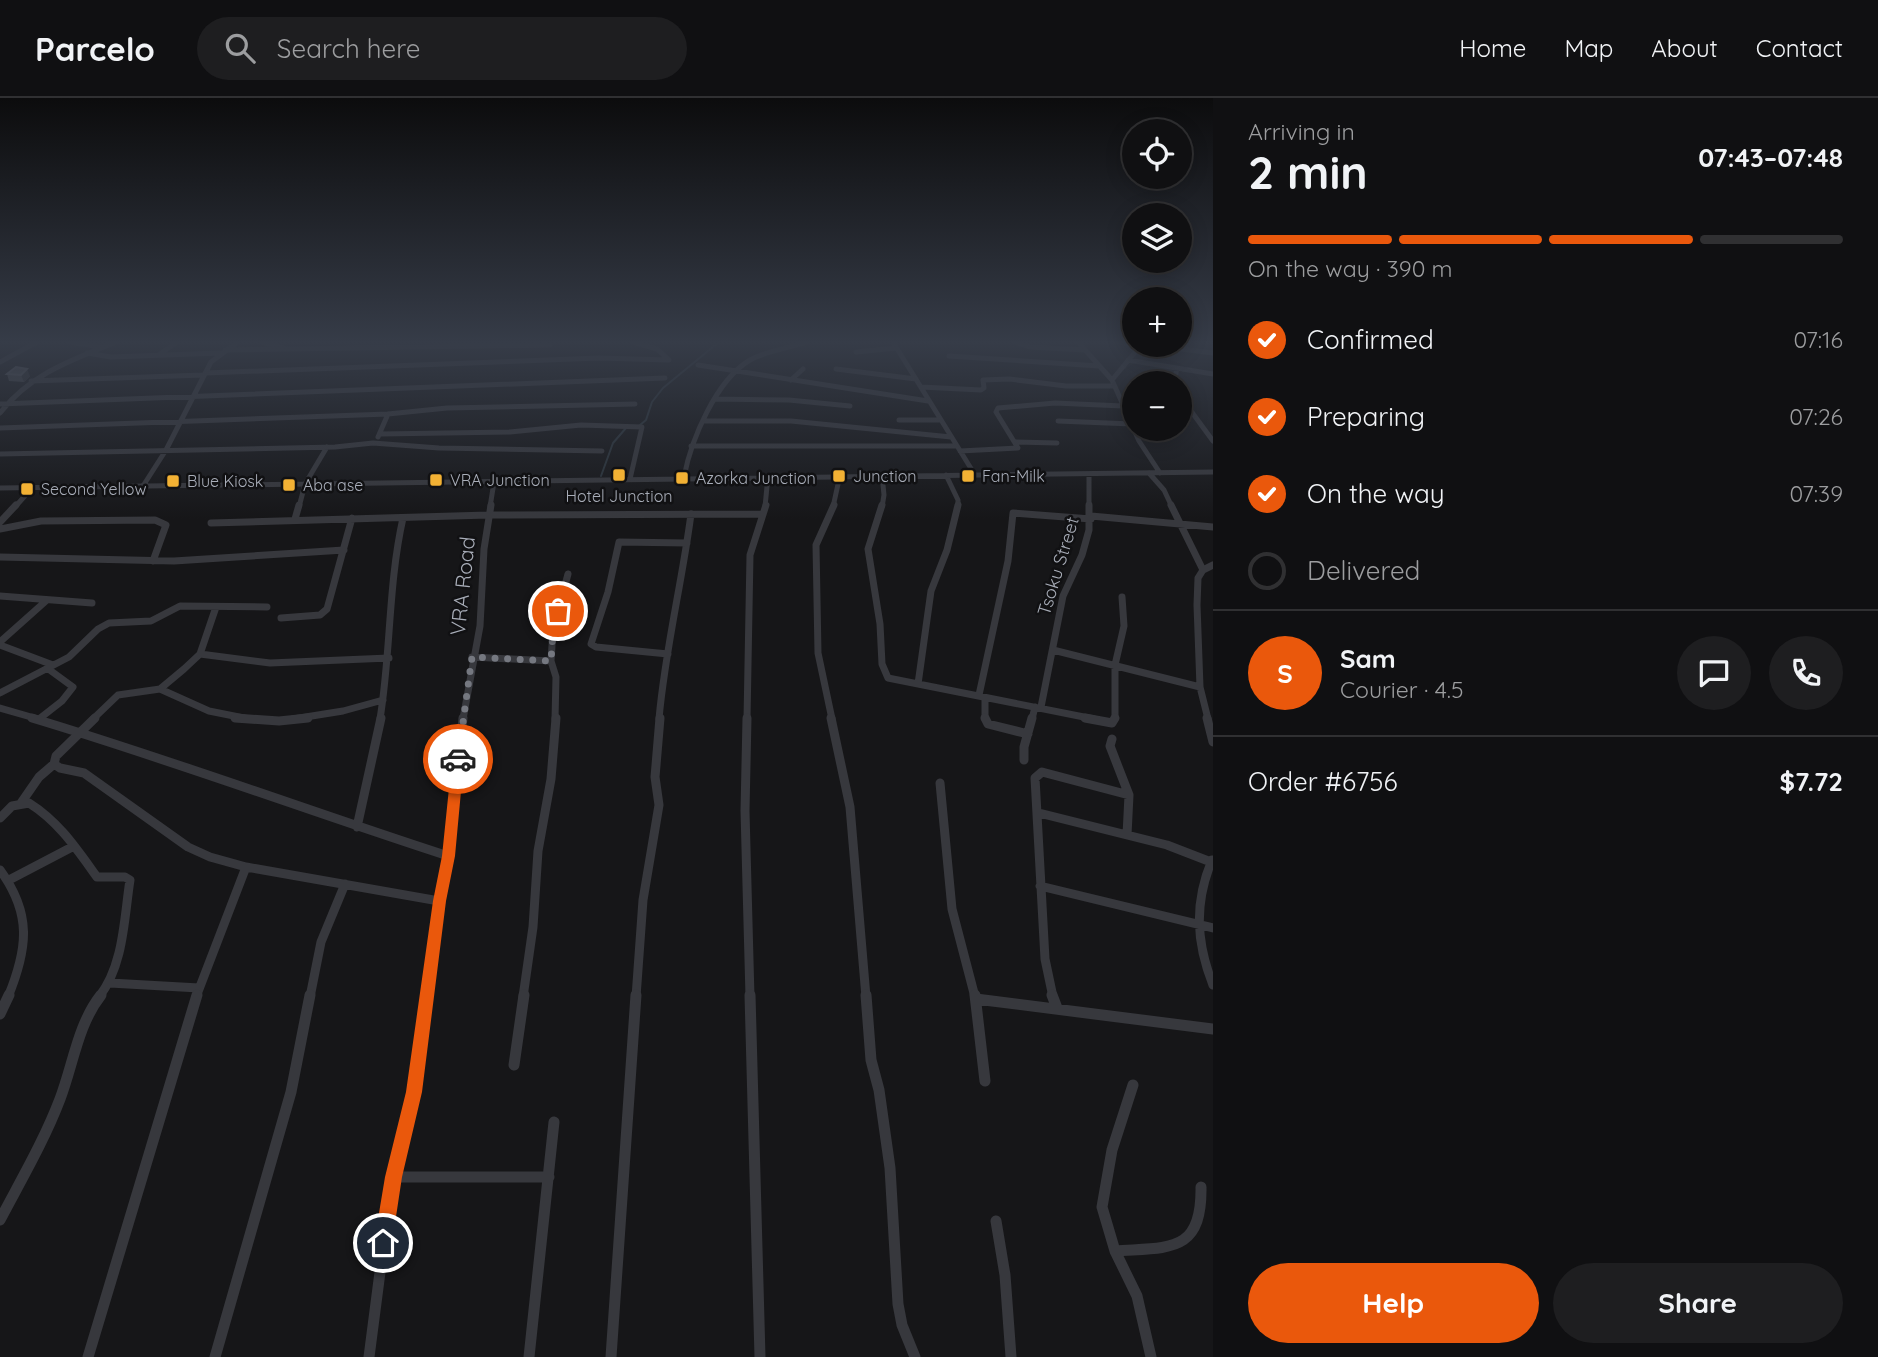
<!DOCTYPE html>
<html lang="en">
<head>
<meta charset="utf-8">
<style>
  body { margin:0; font-family:Quicksand,sans-serif; background:#1e1e20; color:#f1f3f6; height:100vh; display:flex; flex-direction:column; font-size:26px; white-space:nowrap }
  * { box-sizing:border-box; margin:0 }
  p { font-size:23px; color:#9c9d9f }
  .icon { flex:none; width:38px; height:38px; fill:none; stroke:currentColor; stroke-width:2; stroke-linecap:round; stroke-linejoin:round }
  .map { position:relative; flex:1; overflow:hidden }
  .side { display:flex; flex-direction:column; background:#101012; width:665px }
  .side>* { flex:none }
  .tools { position:absolute; left:1122px; top:21px; display:grid; gap:14px }
  .tools a { display:grid; place-items:center; width:70px; height:70px; border-radius:50%; background:#101012; box-shadow:0 4px 18px #0003,0 0 0 2px #303032; font-size:35px }
  .pin { position:absolute; display:grid; place-items:center; width:60px; height:60px; color:#fff; margin:-30px; border:4px solid #fff; border-radius:50%; box-shadow:0 2px 7px #0007 }
  .courier { position:absolute; display:grid; place-items:center; width:70px; height:70px; margin:-35px; border:5px solid #ea580c; border-radius:50%; background:#fff; color:#222; box-shadow:0 2px 9px #0007 }
  .summary em { font-style:normal; font-weight:800 }
  .summary div { display:flex; flex-direction:column-reverse }
  .summary { display:flex; align-items:center; justify-content:space-between; height:119px; padding:0 35px }
  h1 { font-size:46px; font-weight:800; line-height:52px }
  .bar { display:grid; grid-template-columns:repeat(4,1fr); gap:10px 7px; align-content:center; height:84px; padding:0 35px }
  .bar i { height:9px; border-radius:5px; background:#303032 }
  .bar .on { background:#ea580c }
  .bar p { grid-column:span 4 }
  .line { display:flex; align-items:center; gap:18px; padding:0 35px; border-top:2px solid #303032 }
  .line div { flex:1 }
  .round { display:grid; place-items:center; flex:none; width:74px; height:74px; border-radius:37px; background:#1e1e20 }
  ol { padding:0 35px; list-style:none }
  li { display:flex; align-items:center; gap:21px; height:77px }
  li p { margin-inline-start:auto }
  li .icon { padding:7px; border-radius:50%; background:#ea580c; color:#fff; stroke-width:4 }
  li:last-child { color:#9c9d9f }
  li i { width:38px; height:38px; border:4px solid #303032; border-radius:50% }
  .button { display:flex; gap:14px; margin-top:auto; padding:14px 35px }
  .button a { flex:1; height:80px; border-radius:42px; background:#ea580c; color:#fff; font-size:28px; font-weight:800; line-height:80px; text-align:center }
  .button a+a { background:#1e1e20; color:#f1f3f6 }
  header { display:flex; align-items:center; gap:42px; box-sizing:border-box; height:98px; padding:0 35px; background:#101012; border-bottom:2px solid #303032 }
  header strong { font-size:33px }
  nav { display:flex; gap:38px; margin-inline-start:auto; font-size:24px }
  .search { width:490px; height:63px; background:#1e1e20; display:flex; align-items:center; gap:18px; box-sizing:border-box; padding:0 24px; border-radius:38px; color:#9c9d9f; font-size:26px }
  main { display:flex; flex:1; min-height:0 }
  .map>svg:first-child { display:block }
  .lines { fill:none; stroke-linecap:round; stroke-linejoin:round }
  .stream { stroke:#2c353c; stroke-width:2 }
  .minor-far3 { stroke:#37383d; stroke-width:5 }
  .minor-far2 { stroke:#37383d; stroke-width:7 }
  .minor-far1 { stroke:#37383d; stroke-width:9 }
  .minor { stroke:#37383d; stroke-width:11 }
  .wall { fill:#47494d }
  .shaded-wall { fill:#2f3033 }
  .building { fill:#525359; stroke:#5f6168; stroke-width:2 }
  .route { fill:#ea580c }
  .done { stroke:#757880; stroke-width:7; stroke-dasharray:0 12.6 }
  .poi-dot { fill:#f2b134; stroke:#111113; stroke-width:2.5 }
  .labels { text-anchor:middle; dominant-baseline:central; stroke-width:5; stroke-linejoin:round; paint-order:stroke }
  .far-poi-label { font-size:16px; fill:#a8adb8; stroke:#111113; text-anchor:start }
  .street-label { font-size:18px; fill:#a8adb8; stroke:#111113 }
  .near-street-label { font-size:21px; fill:#a8adb8; stroke:#111113 }
</style>
</head>
<body>
<header>
<strong>Parcelo</strong>
<div class="search"><svg class="icon" aria-label="search" viewBox="0 0 24 24"><circle cx="10" cy="10" r="6"/><path d="M15 15l6 6"/></svg>Search here</div>
<nav><a>Home</a><a>Map</a><a>About</a><a>Contact</a></nav>
</header>
<main>
<div class="map">
<svg width="1213" height="1259" viewBox="0 0 1213 1259">
  <rect width="100%" height="100%" fill="#161618"/>
  <g class="lines">
    <path class="stream" d="M640,327L646,322L652,304L663,290L719,244
      M601,378L613,345L626,330"/>
    <path class="minor-far3" d="M70,244L101,249
      M262,244L283,250
      M893,244L975,377
      M1015,244L1030,249L1085,252
      M1078,244L1112,282
      M1119,244L1140,248
      M1141,247L1112,282L1139,343L1160,375
      M1150,247L1213,255
      M225,252L550,247
      M856,254L896,250
      M87,255L111,259L220,255
      M160,256L177,244
      M949,258L1099,268
      M1128,262L1213,276
      M0,264L37,244
      M698,267L928,303
      M836,271L916,281
      M205,275L599,260L669,262L657,251L633,244
      M791,282L803,271
      M31,283L203,277
      M1174,285L1177,270
      M921,289L981,292L984,290L983,282L1009,281L1066,288H1113
      M1180,298L1213,343
      M715,301L789,302L850,308
      M0,306L665,280
      M0,315C30,276 72,262 116,244
      M899,322H941
      M705,323H791L951,339
      M1058,323L1132,326
      M0,330L388,316L447,310L635,306
      M380,336L510,334L581,327L642,329L630,381
      M378,339L388,316
      M1016,344L1057,345
      M691,348H957
      M960,353L1018,350L996,314L998,310L1055,305L1123,308
      M0,356L335,349L373,345L439,350L602,353
      M1149,375L1164,392L1172,409
      M946,377L958,402V409
      M1089,377V409
      M684,379C691,342 716,282 750,262C766,253 789,250 807,244
      M143,388L166,352L211,264L238,244
      M0,390L1213,374
      M15,409L32,390
      M299,409L305,386L327,349
      M490,409L494,384
      M765,409L768,378
      M833,409L840,377
      M882,409L884,397L882,377"/>
    <path class="minor-far2" d="M882,407L868,451L880,526L882,566L888,580L1094,621
      M1171,407L1203,472
      M1091,418L1213,429
      M295,421L299,407
      M0,424L16,407
      M211,425L488,417L762,416
      M0,431L41,423L155,422L166,427L153,463
      M0,459L174,463L344,452
      M0,498L92,505
      M281,520L320,517L327,511L352,420
      M0,544L47,502
      M0,547L53,567
      M1053,552L1200,589
      M200,556L270,565L389,560
      M668,556L596,549L591,546L608,494L619,444L687,445
      M472,559L551,563
      M918,586L931,493L947,452L958,407
      M160,591L209,613L249,621
      M0,595L69,559L98,531L109,525L151,523L180,508L267,509
      M979,597L1008,463L1013,415L1091,421
      M985,600V621
      M1041,609L1063,498L1082,457L1089,432V407
      M0,610L38,621
      M39,621L62,603L73,589L47,570
      M93,621L118,597L160,591L184,571L200,556L216,509
      M293,621L343,613L383,602
      M380,621C391,554 388,487 403,420
      M463,621L480,528L484,451L491,407
      M555,621L556,579L551,563L553,532L568,476
      M659,621C665,552 682,485 691,416
      M747,621L750,457L766,407
      M832,621L818,555L816,447L834,407
      M1032,621L1035,609
      M1115,621V567L1124,528L1122,499
      M1208,621L1200,589L1197,507L1198,480L1203,472L1213,467"/>
    <path class="minor-far1" d="M32,620C172,662 309,713 448,758
      M95,620L56,658L54,666L60,670L84,675L188,749L210,759L246,769L439,803
      M235,620L279,623L308,620
      M747,620L745,713L750,899
      M831,620L850,709L866,899
      M985,620L988,626L1028,636
      M1085,620L1112,625L1115,620
      M1207,620L1213,644
      M1112,641L1110,648L1129,697L1127,737
      M1024,662V649L1032,620
      M940,685L952,811L975,899
      M21,705L39,679L54,666
      M1039,715L1167,747L1211,764
      M0,720L12,708L29,705C59,724 76,750 97,779H125L130,782C124,820 124,867 99,899
      M357,729L381,620
      M1212,762C1194,805 1196,844 1213,887
      M0,772C32,816 28,850 8,899
      M9,782L74,748
      M1040,788L1213,830
      M110,885L199,890
      M196,899L246,769
      M310,899L321,844L345,786
      M426,899L448,758L463,620
      M523,899L533,829L538,753L551,681L556,620
      M636,899L643,802L659,707L655,679L660,620
      M1053,899L1045,861L1035,680L1042,674L1129,697"/>
    <path class="minor" d="M750,897L760,1259
      M866,897L871,962L879,992L890,1070L898,1206L902,1227L915,1259
      M975,897L985,983
      M1052,897L1057,910
      M976,901L1213,931
      M0,916L9,897
      M514,967L524,897
      M1133,987L1112,1052L1102,1109L1115,1153L1137,1198L1151,1259
      M393,1079H549
      M0,1122C21,1082 44,1043 60,1001C73,967 78,926 101,897
      M996,1123L1005,1177L1011,1259
      M1115,1153C1169,1149 1202,1156 1201,1089
      M88,1259L197,897
      M215,1259L291,994L310,897
      M369,1259L390,1097L414,994L427,897
      M529,1259L554,1024
      M611,1259L636,897"/>
  </g>
  <path class="wall" d="M7,276L30,278L24,284L9,283Z"/>
  <path class="shaded-wall" d="M27,271L30,278L24,284L21,277Z"/>
  <path class="building" d="M16,269L27,271L21,277L7,276Z"/>
  <linearGradient id="sky" x2="0" y2="1"><stop stop-color="#0c0c0d"/><stop offset="0.58" stop-color="#363c48"/><stop offset="1" stop-color="#363c48" stop-opacity="0"/></linearGradient>
  <rect width="1213" height="421" fill="url(#sky)"/>
  <path class="route" d="M458,658L464,661L455,758L446,803L422,994L402,1079L392,1145L390,1151L383,1154L377,1151L374,1145L385,1079L406,994L433,803L442,758L452,661Z"/>
  <g class="lines">
    <path class="done" d="M458,661L472,559L551,563L553,533L558,513"/>
  </g>
  <g class="poi-dot">
    <rect x="612" y="370" width="14" height="14" rx="3.5"/>
    <rect x="832" y="371" width="14" height="14" rx="3.5"/>
    <rect x="961" y="371" width="14" height="14" rx="3.5"/>
    <rect x="675" y="373" width="14" height="14" rx="3.5"/>
    <rect x="429" y="375" width="14" height="14" rx="3.5"/>
    <rect x="166" y="376" width="14" height="14" rx="3.5"/>
    <rect x="282" y="380" width="14" height="14" rx="3.5"/>
    <rect x="20" y="384" width="14" height="14" rx="3.5"/>
  </g>
  <g class="labels">
    <g class="far-poi-label">
      <text x="853" y="378">Junction</text>
      <text x="982" y="378">Fan-Milk</text>
      <text x="696" y="380">Azorka Junction</text>
      <text x="450" y="382">VRA Junction</text>
      <text x="187" y="383">Blue Kiosk</text>
      <text x="303" y="387">Aba ase</text>
      <text x="41" y="391">Second Yellow</text>
      <text x="619" y="398" text-anchor="middle">Hotel Junction</text>
    </g>
    <g class="street-label">
      <text transform="translate(1058 468) rotate(-73)">Tsoku Street</text>
    </g>
    <g class="near-street-label">
      <text transform="translate(462 488) rotate(-84)">VRA Road</text>
    </g>
  </g>
</svg>
<div class="tools">
<a><svg class="icon" aria-label="locate" viewBox="0 0 24 24"><circle cx="12" cy="12" r="6"/><path d="M12 2v4M12 18v4M2 12h4M18 12h4"/></svg></a>
<a><svg class="icon" aria-label="layers" viewBox="0 0 24 24"><path d="M12 4l9 5-9 5-9-5zM3 14l9 5 9-5"/></svg></a>
<a>+</a>
<a>−</a>
</div>
<div class="pin" style="left:558px;top:513px;background:#ea580c"><svg class="icon" aria-label="bag" viewBox="0 0 24 24"><path d="M5 8h14l-1 12H6zM9 8a3 3 0 0 1 6 0"/></svg></div>
<div class="pin" style="left:383px;top:1145px;background:#1f2937"><svg class="icon" aria-label="home" viewBox="0 0 24 24"><path d="M3 11l9-7 9 7M6 9v11h12V9"/></svg></div>
<div class="courier" style="left:458px;top:661px"><svg class="icon" aria-label="car" viewBox="0 0 24 24"><path d="M5 17H2v-5l4-1 3-4h7l3 4 3 1v5h-3M9 17h6M6 11h13"/><circle cx="7" cy="17" r="2"/><circle cx="17" cy="17" r="2"/></svg></div>
</div>
<section class="side">
<div class="summary"><div><h1>2 min</h1><p>Arriving in</p></div><em>07:43–07:48</em></div>
<div class="bar"><i class="on"></i><i class="on"></i><i class="on"></i><i></i><p>On the way · 390 m</p></div>
<ol>
<li><svg class="icon" aria-label="check" viewBox="0 0 24 24"><path d="M5 12l5 5 9-10"/></svg>Confirmed<p>07:16</p></li>
<li><svg class="icon" aria-label="check" viewBox="0 0 24 24"><path d="M5 12l5 5 9-10"/></svg>Preparing<p>07:26</p></li>
<li><svg class="icon" aria-label="check" viewBox="0 0 24 24"><path d="M5 12l5 5 9-10"/></svg>On the way<p>07:39</p></li>
<li><i></i>Delivered</li>
</ol>
<div class="line" style="height:126px"><b class="round" style="background:#ea580c;color:#fff">S</b><div><b>Sam</b><p>Courier · 4.5</p></div><a class="round"><svg class="icon" aria-label="chat" viewBox="0 0 24 24"><path d="M4 5h16v11H9l-5 4z"/></svg></a><a class="round"><svg class="icon" aria-label="phone" viewBox="0 0 24 24"><path d="M5 4h4l2 5-3 2q2 4 5 5l2-3 5 2v4C11 20 4 13 5 4z"/></svg></a></div>
<div class="line" style="height:91px"><div>Order #6756</div><b>$7.72</b></div>
<div class="button"><a>Help</a><a>Share</a></div>
</section>
</main>
</body>
</html>
